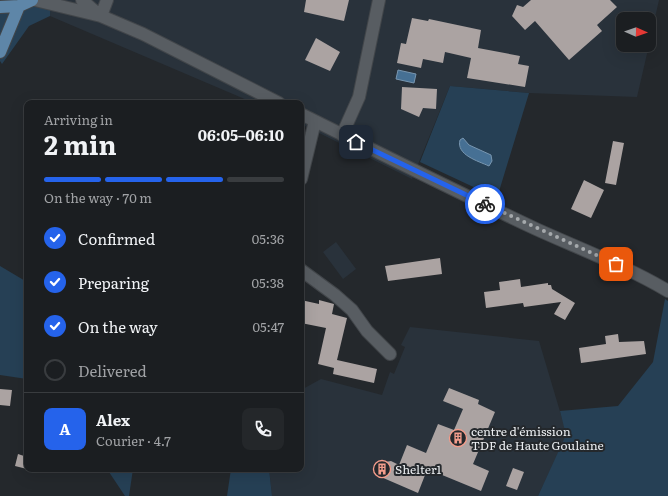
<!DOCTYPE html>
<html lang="en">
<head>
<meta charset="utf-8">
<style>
  body { margin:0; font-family:Literata,serif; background:#24272a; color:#f1f3f6; height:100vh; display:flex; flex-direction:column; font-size:15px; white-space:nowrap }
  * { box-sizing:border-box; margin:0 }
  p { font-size:13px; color:#a0a2a5 }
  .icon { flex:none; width:22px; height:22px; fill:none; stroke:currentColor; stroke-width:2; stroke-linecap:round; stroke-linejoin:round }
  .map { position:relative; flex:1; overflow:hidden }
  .panel { position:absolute; left:24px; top:100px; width:280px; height:372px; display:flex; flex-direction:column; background:#1b1e21; border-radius:8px; box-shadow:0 4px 16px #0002,0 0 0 1px #393c3f }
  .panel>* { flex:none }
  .needle { width:26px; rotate:92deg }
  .tools { position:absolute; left:616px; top:12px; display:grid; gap:8px }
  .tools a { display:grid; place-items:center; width:40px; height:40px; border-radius:8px; background:#1b1e21; box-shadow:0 4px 16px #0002,0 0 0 1px #393c3f; font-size:20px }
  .pin { position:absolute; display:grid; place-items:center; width:34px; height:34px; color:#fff; margin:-17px; border-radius:8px; box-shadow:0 2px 6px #0006 }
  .courier { position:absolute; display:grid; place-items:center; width:40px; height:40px; margin:-20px; border:3px solid #2563eb; border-radius:50%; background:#fff; color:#222; box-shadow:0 1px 5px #0007 }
  .head em { font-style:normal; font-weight:700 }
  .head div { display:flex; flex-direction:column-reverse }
  .head { display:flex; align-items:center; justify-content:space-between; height:68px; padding:0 20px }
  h1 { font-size:26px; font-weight:700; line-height:30px }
  .bar { display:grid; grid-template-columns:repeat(4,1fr); gap:6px 4px; align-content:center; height:48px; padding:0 20px }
  .bar i { height:5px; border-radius:3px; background:#393c3f }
  .bar .selected { background:#2563eb }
  .bar p { grid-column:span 4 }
  .line { display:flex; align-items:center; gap:10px; padding:0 20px; border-top:1px solid #393c3f }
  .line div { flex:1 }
  .round { display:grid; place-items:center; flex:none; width:42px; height:42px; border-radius:8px; background:#24272a }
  ol { padding:0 20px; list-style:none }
  li { display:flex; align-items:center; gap:12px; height:44px }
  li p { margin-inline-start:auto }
  li .icon { padding:4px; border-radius:50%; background:#2563eb; color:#fff; stroke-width:4 }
  li:last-child { color:#a0a2a5 }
  li i { width:22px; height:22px; border:2px solid #393c3f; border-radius:50% }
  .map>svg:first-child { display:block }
  .built { fill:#29323b }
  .green { fill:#264055 }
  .water { fill:#467094; stroke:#7896b0 }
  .building { fill:#aba3a2 }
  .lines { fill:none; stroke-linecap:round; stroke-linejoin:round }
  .minor-casing { stroke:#42464a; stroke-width:14 }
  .major-casing { stroke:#42464a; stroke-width:14 }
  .minor { stroke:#585d62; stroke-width:12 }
  .major { stroke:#5e86a8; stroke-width:12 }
  .done { stroke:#a5a9ac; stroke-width:4; stroke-dasharray:0 7.2 }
  .route { stroke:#2563eb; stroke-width:5 }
  .labels { text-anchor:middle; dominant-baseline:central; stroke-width:4; stroke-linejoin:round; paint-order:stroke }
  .poi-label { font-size:12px; fill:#ebeef1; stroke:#24282c; text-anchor:start }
</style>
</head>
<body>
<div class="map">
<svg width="668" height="496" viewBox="0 0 668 496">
  <rect width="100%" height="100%" fill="#24282c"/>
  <path class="built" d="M51,0H659L649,44V19H623V45H649L637,97L529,93L450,86L412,179L301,124V103H254L50,16Z
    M336,242L356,269L343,279L323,252Z
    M410,327L539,341L567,435L538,496H272L269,469H301V390L321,379L382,395L390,372L394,374L405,347L401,345Z"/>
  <path class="green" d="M0,0H51L50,16L29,26L2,64L0,61Z
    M450,86L529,93L497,198L420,162Z
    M0,266L27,282V379L0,375Z
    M665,299L668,301V496H538L566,435L560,411L618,406L653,362Z
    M107,469H133L129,496H125Z
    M231,469H269L272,496H227Z"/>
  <path class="water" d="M398,70L416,74L414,83L396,79Z
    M463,138L469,145L491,155L492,161L489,166C478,161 456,155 460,140Z"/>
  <path class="building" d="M306,0H349L344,21L304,12Z
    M531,0H610L617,7L597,25L602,31L569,60L535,21L525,30L512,16L517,5L523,7Z
    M412,18L428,21L429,19L481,30L478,48L520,56L518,64L529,66L525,87L467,78L471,58L445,52L443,63L423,59L421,68L397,63L401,43L406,44Z
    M316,38L340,52L330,71L305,60Z
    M402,87L437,89L436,109L423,108L419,117L401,109Z
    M613,141L624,143L616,185L605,183Z
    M584,180L604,190L591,218L571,209Z
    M440,258L442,274L388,281L385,266Z
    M520,279L521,287L548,283V285H551L552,289L575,303L565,320L554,314L561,302L524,307L523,303L486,308L484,292L500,290L499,282Z
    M301,300L319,304V300L334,304L332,314L347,318L337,360L377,369L374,383L333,374L334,368L318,364L326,328L301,323Z
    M618,334L619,342L644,341L646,354L581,363L579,348L606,344L605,336Z
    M449,388L479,400L478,404L495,412L473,464L489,471L481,491L430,470H427L418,493L381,477L378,463L391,461L399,465L407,445L426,453L438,424L454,430L463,409L443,401Z
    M0,389L12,390L10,406L0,405Z
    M18,454L27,457V469L15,466Z
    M513,468L524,472L517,490L506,486Z"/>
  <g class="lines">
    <g class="minor-casing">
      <path id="minor" d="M35,0L101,16L143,34L279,103
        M82,0L98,14
        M101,16L107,0
        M301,114C379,153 457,192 536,229C580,249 626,266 668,291
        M342,135L359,97L379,0
        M301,179L315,121
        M301,270L335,295L352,310L367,331L390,354"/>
    </g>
    <g class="major-casing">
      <path id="major" d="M0,7L19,6L32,0
        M0,52L19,6"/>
    </g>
    <use href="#minor" class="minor"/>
    <use href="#major" class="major"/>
  </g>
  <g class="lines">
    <path class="done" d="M485,204L616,264"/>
    <path class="route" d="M356,142L485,204"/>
  </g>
  <defs>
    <g id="building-ring" transform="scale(0.9)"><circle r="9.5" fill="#24282c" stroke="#f49d8c" stroke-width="1.5"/><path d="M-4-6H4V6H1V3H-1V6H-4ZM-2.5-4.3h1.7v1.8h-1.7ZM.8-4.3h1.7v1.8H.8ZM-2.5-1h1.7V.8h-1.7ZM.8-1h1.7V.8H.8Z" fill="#f49d8c"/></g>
  </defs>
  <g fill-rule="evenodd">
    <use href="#building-ring" x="458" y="438"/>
    <use href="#building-ring" x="382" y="469"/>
  </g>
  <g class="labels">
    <g class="poi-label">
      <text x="471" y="431">centre d'émission<tspan x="471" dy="14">TDF de Haute Goulaine</tspan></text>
      <text x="395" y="469">Shelter1</text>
    </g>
  </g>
</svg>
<div class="tools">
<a><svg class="needle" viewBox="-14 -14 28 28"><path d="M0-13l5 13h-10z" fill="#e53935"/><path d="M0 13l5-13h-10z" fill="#a0a2a5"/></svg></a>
</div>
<div class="pin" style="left:616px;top:264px;background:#ea580c"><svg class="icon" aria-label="bag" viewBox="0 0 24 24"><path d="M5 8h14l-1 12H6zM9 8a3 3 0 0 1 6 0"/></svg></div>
<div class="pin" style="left:356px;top:142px;background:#1f2937"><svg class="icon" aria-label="home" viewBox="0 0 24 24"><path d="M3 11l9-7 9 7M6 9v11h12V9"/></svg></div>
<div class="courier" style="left:485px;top:204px"><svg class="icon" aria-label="bike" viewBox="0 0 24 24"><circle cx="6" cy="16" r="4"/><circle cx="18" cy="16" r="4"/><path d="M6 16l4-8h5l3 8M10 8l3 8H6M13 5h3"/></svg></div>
<section class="panel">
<div class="head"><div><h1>2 min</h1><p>Arriving in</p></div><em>06:05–06:10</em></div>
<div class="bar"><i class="selected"></i><i class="selected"></i><i class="selected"></i><i></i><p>On the way · 70 m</p></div>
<ol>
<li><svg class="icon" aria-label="check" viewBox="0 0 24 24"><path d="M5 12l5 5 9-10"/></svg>Confirmed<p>05:36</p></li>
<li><svg class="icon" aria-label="check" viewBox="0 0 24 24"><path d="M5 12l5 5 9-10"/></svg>Preparing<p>05:38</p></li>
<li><svg class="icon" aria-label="check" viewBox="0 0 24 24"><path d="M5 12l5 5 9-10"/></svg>On the way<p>05:47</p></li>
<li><i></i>Delivered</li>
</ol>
<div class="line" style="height:72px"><b class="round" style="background:#2563eb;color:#fff">A</b><div><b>Alex</b><p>Courier · 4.7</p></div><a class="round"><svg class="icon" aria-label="phone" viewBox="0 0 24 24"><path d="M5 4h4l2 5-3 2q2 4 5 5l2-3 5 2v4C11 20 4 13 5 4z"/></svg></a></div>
</section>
</div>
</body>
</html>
